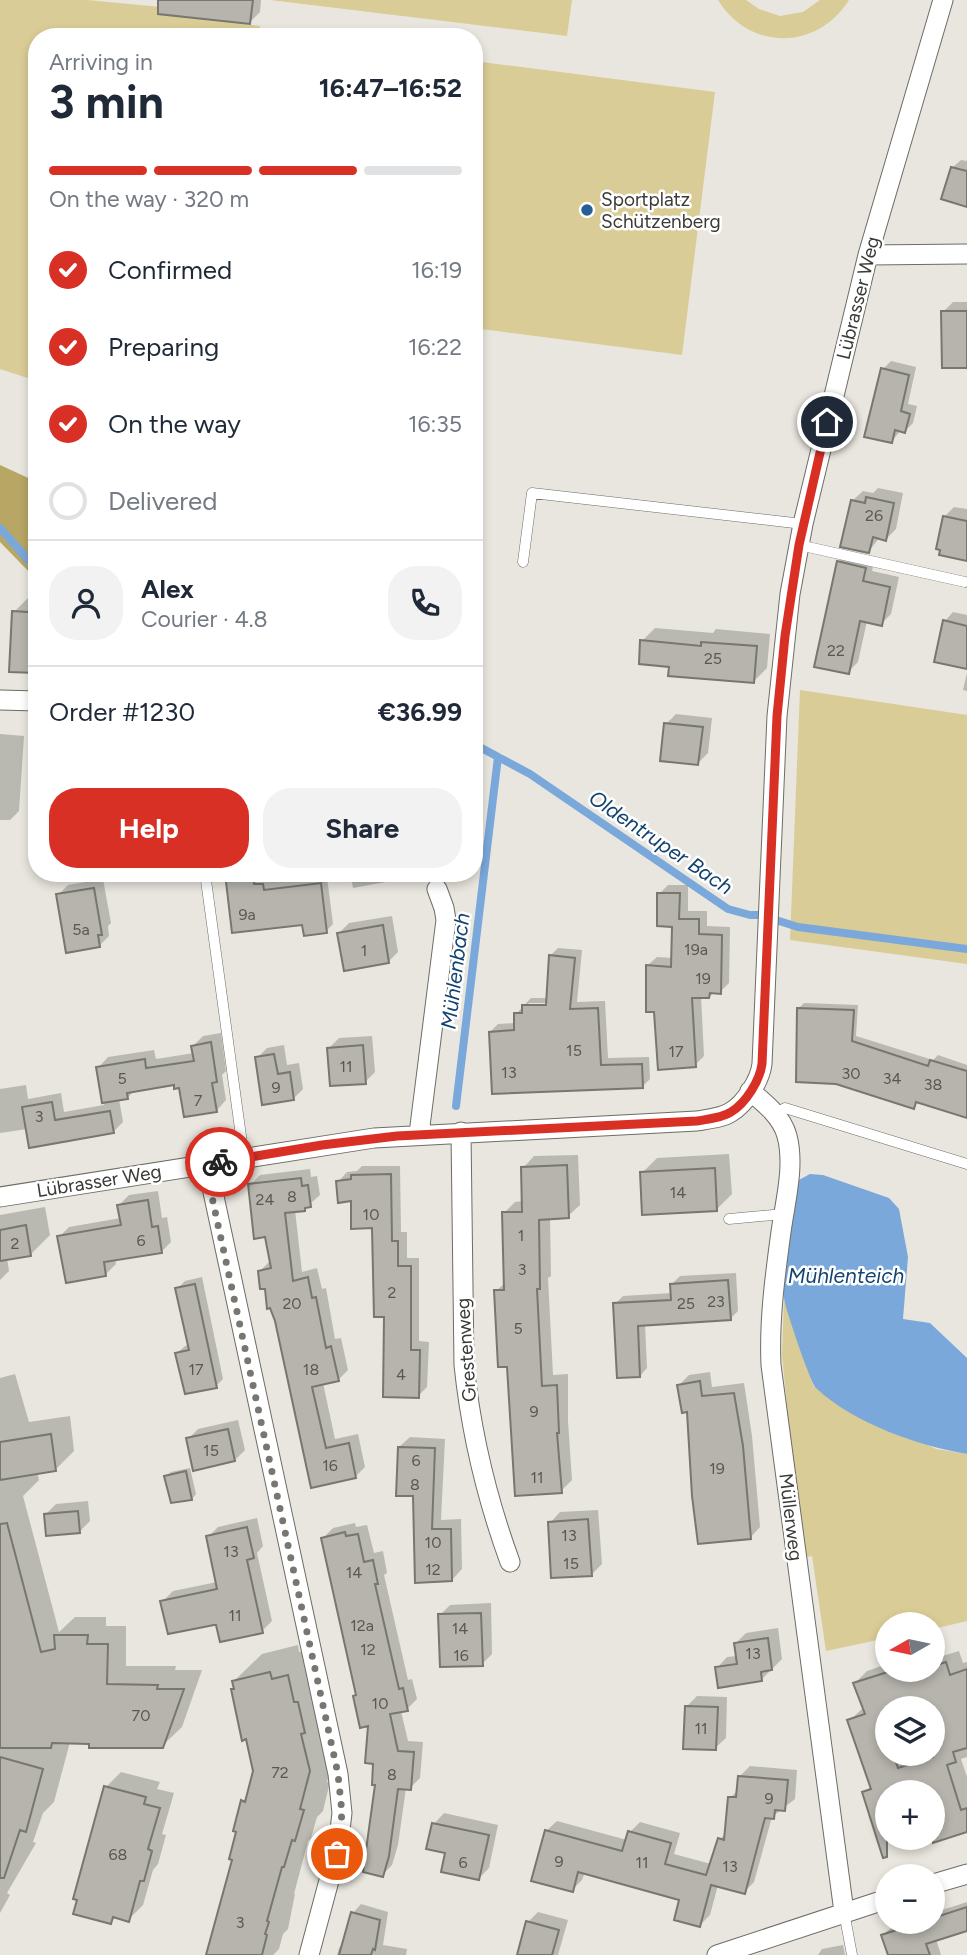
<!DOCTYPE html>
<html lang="en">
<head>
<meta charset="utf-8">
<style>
  body { margin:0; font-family:Figtree,sans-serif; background:#f2f2f3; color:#1f2937; height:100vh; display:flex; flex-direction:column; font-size:26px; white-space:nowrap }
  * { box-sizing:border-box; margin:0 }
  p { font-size:23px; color:#747a83 }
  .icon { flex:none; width:38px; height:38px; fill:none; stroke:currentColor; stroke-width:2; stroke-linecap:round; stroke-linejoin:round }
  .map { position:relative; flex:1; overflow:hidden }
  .details { position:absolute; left:28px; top:28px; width:455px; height:854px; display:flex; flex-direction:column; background:#fff; border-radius:28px; box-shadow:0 4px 10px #0003 }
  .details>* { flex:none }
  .needle { width:46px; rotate:261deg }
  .controls { position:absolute; left:875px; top:1612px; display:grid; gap:14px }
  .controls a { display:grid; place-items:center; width:70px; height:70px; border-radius:50%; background:#fff; box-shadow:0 4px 10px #0003; font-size:35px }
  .pin { position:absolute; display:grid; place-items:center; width:60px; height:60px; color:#fff; margin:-30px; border:4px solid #fff; border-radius:50%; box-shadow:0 2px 7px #0007 }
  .courier { position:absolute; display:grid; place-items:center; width:70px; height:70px; margin:-35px; border:5px solid #d93025; border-radius:50%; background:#fff; color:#222; box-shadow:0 2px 9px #0007 }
  .summary em { font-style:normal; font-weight:700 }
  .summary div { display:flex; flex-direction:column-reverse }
  .summary { display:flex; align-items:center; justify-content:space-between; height:119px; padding:0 21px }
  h1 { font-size:46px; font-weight:700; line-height:52px }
  .bar { display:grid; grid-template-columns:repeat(4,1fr); gap:10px 7px; align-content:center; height:84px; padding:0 21px }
  .bar i { height:9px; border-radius:5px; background:#e0e1e3 }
  .bar .selected { background:#d93025 }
  .bar p { grid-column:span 4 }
  .line { display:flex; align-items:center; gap:18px; padding:0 21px; border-top:2px solid #e0e1e3 }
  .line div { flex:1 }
  .round { display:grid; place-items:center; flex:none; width:74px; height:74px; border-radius:28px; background:#f2f2f3 }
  ol { padding:0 21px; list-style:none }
  li { display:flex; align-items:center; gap:21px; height:77px }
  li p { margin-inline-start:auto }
  li .icon { padding:7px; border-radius:50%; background:#d93025; color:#fff; stroke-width:4 }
  li:last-child { color:#747a83 }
  li i { width:38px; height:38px; border:4px solid #e0e1e3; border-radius:50% }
  .action { display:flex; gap:14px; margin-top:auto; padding:14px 21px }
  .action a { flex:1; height:80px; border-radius:28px; background:#d93025; color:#fff; font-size:28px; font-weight:700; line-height:80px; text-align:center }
  .action a+a { background:#f2f2f3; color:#1f2937 }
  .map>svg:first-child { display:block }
  .green { fill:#dacc96 }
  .forest { fill:#b7a664 }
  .water { fill:#7aa8da }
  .shadow { fill:#0003; fill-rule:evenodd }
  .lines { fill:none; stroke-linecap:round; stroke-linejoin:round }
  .stream { stroke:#7aa8da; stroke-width:8 }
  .building { fill:#b6b4ad; stroke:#77766f; stroke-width:2; fill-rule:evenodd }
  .service-casing { stroke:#6d6c65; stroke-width:11 }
  .minor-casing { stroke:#6d6c65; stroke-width:21 }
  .service { stroke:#fff; stroke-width:10 }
  .minor { stroke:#fff; stroke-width:19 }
  .done { stroke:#777671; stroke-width:7; stroke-dasharray:0 12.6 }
  .route { stroke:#d93025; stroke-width:9 }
  .poi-dot { fill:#265e96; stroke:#fff; stroke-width:2.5 }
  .labels { text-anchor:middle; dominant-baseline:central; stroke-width:5; stroke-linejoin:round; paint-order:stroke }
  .number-label { font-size:16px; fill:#595854 }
  .poi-label { font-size:19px; fill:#3a3a37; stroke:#fff; text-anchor:start }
  .street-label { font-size:19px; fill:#3a3a37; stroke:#fff }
  .water-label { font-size:21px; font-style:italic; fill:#124371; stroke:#fff }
</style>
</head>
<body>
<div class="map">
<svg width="967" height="1955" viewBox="0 0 967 1955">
  <rect width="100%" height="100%" fill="#e8e6de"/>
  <path class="green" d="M0,0H87L182,9L181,16L260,26L258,37H37V381L0,369Z
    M270,0H572L567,36Z
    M718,0H746L759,9L780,16L803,12L820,0H849C817,51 749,51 718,0Z
    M474,61L715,92L682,355L474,328Z
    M800,690L967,715V964L790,940Z
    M784,1299L814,1387L936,1449L967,1454V1621L933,1629V1624H887V1638L826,1651L812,1556L802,1558L782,1355Z"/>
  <path class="forest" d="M0,465L37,482V580L0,542Z"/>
  <path class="water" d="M810,1174L823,1175L889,1198L899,1209L908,1257L903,1319L930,1323L967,1358V1454C919,1446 853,1423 816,1388C811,1384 785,1308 784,1298C781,1264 792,1216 797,1181Z"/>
  <path class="shadow" d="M184,0H261L260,12L250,22Z
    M961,160L967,161V205L953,167Z
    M953,302H967V366L943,312Z
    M891,361L916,367L908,404L917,406L913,423L905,431L901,430L892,441L883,369Z
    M878,488L903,493L896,529L886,539L880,537L869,551L852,501L863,491L873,493Z
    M954,507L967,509V554L944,517Z
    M849,552L875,558L872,571L899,577L891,614L881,624L867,621L858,662L848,672L838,562Z
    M37,589V672L14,612Z
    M953,612L967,615V667L945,621Z
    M655,628L713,633L716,629L770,634L767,668L753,682L671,665L642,641Z
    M967,673V691L963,690Z
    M676,714L712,718L708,753L698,763L666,724Z
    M0,734L24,736L19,811L10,820H0Z
    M226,873H288L289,882L327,877L333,924L326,931L304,923Z
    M350,873H404L397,880L353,888Z
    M103,879L111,923L108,926L109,936L99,946L58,895L68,885Z
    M668,885H688V911H707V926L730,927L729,983L720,992H714L709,997L701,996L704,1056L695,1065L656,1010L648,965L657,957L673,958V925L659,894Z
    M392,916L398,952L388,962L339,933L349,923Z
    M558,948L582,950L577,1002L605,1001L608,1058L649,1057L650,1079L642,1087L490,1032L498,1024L516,1023V1014L531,998H548L550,956ZM529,1003H554V1006L525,1007Z
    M804,1003L858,1005L856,1036L933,1060L938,1055L967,1065V1117L919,1101L913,1107L798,1009Z
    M221,1033L226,1071L222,1075L226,1100L216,1111L175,1083L135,1090L128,1097L119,1099L123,1122L113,1132L27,1129L0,1133V1089L26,1085L28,1099L61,1093L64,1112L104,1105L98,1068L108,1057L154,1050L156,1059L194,1053L193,1046L203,1036Z
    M372,1036L375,1072L365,1082L329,1048L339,1038Z
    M284,1045L287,1065L299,1063L303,1089L293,1099L257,1058L267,1048Z
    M729,1154L732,1194L716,1210L642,1173L657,1158Z
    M578,1155L580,1205L568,1216L550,1218L551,1276L548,1278L553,1375L568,1374V1421L572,1480L561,1491L508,1365L496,1291L506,1282L504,1213L515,1202L524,1201L523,1168L534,1156Z
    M362,1166H400L401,1232H407V1258H419V1341L429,1342L427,1387L418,1396L386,1316L374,1226L338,1182L347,1172L357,1171Z
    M310,1169L311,1177L317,1176L320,1195L304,1209L295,1210L302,1272L317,1268L322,1289L326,1288L335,1339L341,1338L348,1370L338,1380L323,1383L335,1439L358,1434L365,1467L355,1477L312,1486L277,1320L260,1271L270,1261L267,1235L250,1185L260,1175Z
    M158,1191L162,1218L167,1217L171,1242L161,1252L115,1259L116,1264L106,1274L59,1237L69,1227L121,1218L119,1205L129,1195Z
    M45,1207L50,1235L31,1254L7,1258L9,1271L0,1280V1215Z
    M736,1273L738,1311L730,1319L645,1324L647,1368L640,1376L615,1304L623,1296L672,1293V1284L680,1276Z
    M202,1277L223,1379L216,1386L177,1353L185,1346L189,1345L177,1289L185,1281Z
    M710,1372L712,1387L744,1383L752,1436L760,1527L750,1538L689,1410L679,1385L689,1375Z
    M15,1374L29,1422L70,1416L74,1451L55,1470L37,1472L39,1480L23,1496L59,1632L75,1617H106V1626H126V1666H176L175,1670H202L182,1727L162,1746L70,1742L54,1802L43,1813L33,1842L36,1843L7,1893L10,1895L0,1913V1378Z
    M238,1420L245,1450L235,1460L188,1439L198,1429Z
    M410,1437L445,1439L441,1520L461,1519L462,1569L452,1580L415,1495L399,1447Z
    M190,1468L196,1494L192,1499L166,1476L171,1472Z
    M88,1501L90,1521L80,1531L46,1514L56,1504Z
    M598,1510L602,1564L592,1574L550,1523L560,1512Z
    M257,1518L263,1546L257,1553L272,1621L262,1631L218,1624L162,1602L173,1591L217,1582L208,1537L218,1527Z
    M355,1523L356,1527L367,1525L374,1553L383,1551L387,1573L384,1575L408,1680L412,1679L417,1699L407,1709L401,1711L408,1741L423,1742L420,1778L410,1788H406L398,1845L392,1865L382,1875L377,1783L370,1724L354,1696L357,1693L323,1538L333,1528Z
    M491,1603L492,1654L482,1664L440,1615L450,1605Z
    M778,1628L782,1659L762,1679L717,1668L727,1657L738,1656L736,1643L746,1633Z
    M298,1645L299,1652L315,1648L337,1743L327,1782H330L323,1811L317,1817L311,1838L308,1841L294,1894H295L288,1929L283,1934L279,1949L273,1955H208L234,1859L243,1801L248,1796L255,1771L233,1690L235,1687L234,1681L262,1654Z
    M959,1651L963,1663L967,1662V1757L961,1759L967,1777V1830L936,1840L933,1829V1792H887V1833L878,1836L864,1793L872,1785L849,1721L864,1707L855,1683L867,1671L887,1664V1670H933V1659ZM887,1708H933V1739L936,1749L933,1750V1754L911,1756L910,1754H887Z
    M697,1696L727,1697L726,1738L715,1748L687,1706Z
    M750,1766L797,1770L795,1799L772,1817L754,1882L744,1892L718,1885L710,1915L700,1925L681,1899L585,1872L582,1880L572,1890L546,1831L557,1821L627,1840L630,1832L640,1822L680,1833L674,1854L711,1864L720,1839L727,1832L730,1798L739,1789L740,1776Z
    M121,1772L160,1782L157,1789L174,1793L162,1834L166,1835L158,1864L153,1870L143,1905L128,1920L116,1917L111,1922L106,1787Z
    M444,1813L498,1825L489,1868L479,1878L447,1851L434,1824Z
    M967,1902V1929L936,1939L941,1955H890L883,1935L892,1927L907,1922H933V1913Z
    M361,1904L388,1912L383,1945L407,1949L406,1955H337L339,1948L344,1942L353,1913Z
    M538,1912L568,1920L558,1955H519L528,1922Z
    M843,1945L845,1955H818L822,1949Z"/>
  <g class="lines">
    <path class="stream" d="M0,528L37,570
      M474,744L530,774L728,909L750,915H760L798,927L967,949
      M456,1106L498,757"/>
  </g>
  <path class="building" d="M158,0H253L250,24L158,14Z
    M951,167L967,171V207L941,199Z
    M941,311H967V368H942Z
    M881,368L909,375L901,411L910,414L905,433L895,430L892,443L864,437Z
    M866,497L894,503L886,541L873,537L869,553L840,547L851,500L865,503Z
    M943,516L967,521V561L939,555L940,550L936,549Z
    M837,561L866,568L863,581L890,587L882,626L860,621L849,674L814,667Z
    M12,611L28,612L37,617V673L9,672Z
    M943,620L967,626V669L934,662Z
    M640,640L701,646V642L757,646L754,683L668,676L669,667L639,664Z
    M664,723L703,727L698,765L660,761Z
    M225,873H253L254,884H263L264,890L321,883L327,933L304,936L302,925L232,933Z
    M94,888L102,935H98L100,947L66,953L56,894Z
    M657,893H680L679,919H699V934L722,935L721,994L710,993L709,998H692L696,1067L658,1070L654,1012H646V965L671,967L672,927L657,926Z
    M383,925L389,963L344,971L337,933Z
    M549,955L575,958L570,1009L598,1008L601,1065L642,1064L643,1088L492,1094L489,1032L514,1030V1013H522V1005H546Z
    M797,1008L854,1010L852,1041L928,1066L930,1060L967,1071V1118L916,1102L914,1109L836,1084L796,1082Z
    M211,1042L217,1082L212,1083L217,1112L184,1117L179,1088L174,1089V1085L127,1093L128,1099L102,1103L96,1067L145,1059L146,1068L194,1061L191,1046Z
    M363,1045L366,1084L330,1086L327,1048Z
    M274,1054L278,1074L290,1072L294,1100L262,1105L255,1057Z
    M52,1102L55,1120L110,1111L114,1133L29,1148L22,1107Z
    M567,1165L569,1218L539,1220L540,1289H537L542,1386L557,1385L559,1433H557L562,1493L515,1496L507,1367H498L494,1290H504L502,1212H522L521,1167Z
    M715,1168L717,1211L642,1215L640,1172Z
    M391,1174L392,1241H398V1266H411V1350H420L419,1398L383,1397L384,1317H374L372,1228L351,1229V1201L338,1203L336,1181L351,1179V1175Z
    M301,1178L302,1186L308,1185L311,1207L305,1208V1211L285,1213L293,1281L308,1277L312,1298L316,1297L326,1348L331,1346L339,1381L312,1387L326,1448L349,1443L356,1478L311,1488L275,1321L270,1308L267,1309L265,1289H260L258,1271L271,1268L265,1237L254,1239L248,1184Z
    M148,1200L152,1227L158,1226L162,1253L104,1262L106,1276L66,1283L57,1236L121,1225L117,1205Z
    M26,1225L31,1256L0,1261V1230Z
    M728,1280L731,1320L638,1326L640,1377L617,1378L613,1303L671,1300L670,1284Z
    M195,1284L217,1388L185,1394L175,1353L189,1350L175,1288Z
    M700,1381L702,1396L734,1393L743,1446L751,1539L698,1544L692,1496L687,1412L682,1413L677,1385Z
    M228,1429L235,1461L193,1471L186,1438Z
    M51,1434L56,1471L0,1480V1442Z
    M398,1447L435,1448L432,1529H451L452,1581L415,1583L413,1496H396Z
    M186,1471L192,1500L171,1503L164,1476Z
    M78,1511L80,1533L46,1536L44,1514Z
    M588,1519L592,1576L551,1578L548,1522Z
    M7,1523L41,1652L55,1649L54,1635H88L87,1644H108L107,1684L158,1685L157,1689H184L163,1748H89V1744L52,1743L51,1748H0V1524Z
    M247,1527L254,1558L247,1560L263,1633L220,1642L216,1625H214L168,1634L160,1601L217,1589L206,1536Z
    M345,1532L346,1536L358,1534L364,1562L373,1560L378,1584H375L399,1689L403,1688L408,1711L390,1714L398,1751L414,1752L411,1790L398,1789L389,1856L383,1877L363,1872L375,1785H372L373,1764L365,1763L368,1726L360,1728L353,1696L356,1695L321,1538Z
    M481,1613L483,1666L440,1667L438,1614Z
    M768,1638L772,1670L761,1672L762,1681L718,1688L715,1667L737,1664L734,1643Z
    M946,1662L950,1675L967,1669V1748L953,1752L956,1762L947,1765L961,1810L967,1808V1832L933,1843V1792H887V1857L883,1858L862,1792L871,1789L847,1720L865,1714L853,1683L894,1670H933V1666ZM887,1708H933V1757L898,1768L893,1754H887Z
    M270,1672L272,1679L288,1675L294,1702H298L305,1733L301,1734L310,1771L300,1809L304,1810L295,1841L292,1840L284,1867H282L267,1921L269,1922L265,1934L267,1935L262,1955H206L232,1860L229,1859L236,1832L233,1831L241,1800L245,1802L253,1771L246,1739L242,1741L231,1689H234L232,1681Z
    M685,1706L718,1707L716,1750L683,1749Z
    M0,1757L43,1769L26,1832L20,1830L4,1878H0Z
    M738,1776L788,1780L785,1811L775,1810L774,1819L765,1818L745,1894L711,1885L700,1927L674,1920L679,1900L578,1872L573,1892L531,1881L545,1830L622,1851L628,1831L671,1843L665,1864L706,1875L718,1838L724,1840L728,1797H736Z
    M104,1786L146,1797L144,1804L160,1808L148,1849L152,1851L144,1881H140L129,1922L113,1917L111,1924L73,1914L77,1900L73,1899Z
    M432,1823L489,1835L479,1880L441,1872L445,1853L426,1849Z
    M967,1907V1931L926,1944L930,1955H888L881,1935L922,1922H933V1918Z
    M351,1912L380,1920L375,1950L373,1949L371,1955H339Z
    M526,1921L559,1930L552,1955H517Z"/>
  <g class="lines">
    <g class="service-casing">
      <path id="service" d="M799,545L965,582
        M523,562L532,493L803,524
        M205,873L244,1158
        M775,1114L785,1108L967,1164
        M729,1219L784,1214
        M844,1912L852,1955"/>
    </g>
    <g class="minor-casing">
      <path id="minor" d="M868,255L967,254
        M0,700L37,701
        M750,1091C765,1103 782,1117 787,1136C795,1166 785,1202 781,1232C775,1276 769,1320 771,1365L844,1912
        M461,1132L464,1365C471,1432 487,1499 510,1562
        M419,1134L446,920L444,908L437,889
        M207,1164L338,1774L342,1813L338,1847L309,1955
        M0,1197L374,1138L697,1121C708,1119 722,1118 731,1112C746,1103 760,1080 762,1064L777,716L790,594L803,524L868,255L943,0
        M933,1884L967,1874
        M717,1955L887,1899"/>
    </g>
    <use href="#service" class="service"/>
    <use href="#minor" class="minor"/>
  </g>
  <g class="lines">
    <path class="done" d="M220,1162L207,1164L213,1202L338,1774L342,1813L337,1854"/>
    <path class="route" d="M220,1162L322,1145L397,1136L697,1121C708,1119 722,1118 731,1112C746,1103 760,1080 762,1064L777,716L785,636L799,545L827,422"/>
  </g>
  <circle class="poi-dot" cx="587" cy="210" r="7"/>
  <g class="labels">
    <g class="number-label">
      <text x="874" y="515">26</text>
      <text x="836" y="650">22</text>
      <text x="713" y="658">25</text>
      <text x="247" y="914">9a</text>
      <text x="81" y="929">5a</text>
      <text x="696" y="949">19a</text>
      <text x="364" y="950">1</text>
      <text x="703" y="978">19</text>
      <text x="574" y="1050">15</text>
      <text x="676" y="1051">17</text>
      <text x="346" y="1066">11</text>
      <text x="509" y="1072">13</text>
      <text x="851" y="1073">30</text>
      <text x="122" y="1078">5</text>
      <text x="892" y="1078">34</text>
      <text x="933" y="1084">38</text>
      <text x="276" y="1087">9</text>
      <text x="198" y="1100">7</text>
      <text x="39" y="1116">3</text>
      <text x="678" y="1192">14</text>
      <text x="292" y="1196">8</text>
      <text x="265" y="1199">24</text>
      <text x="371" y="1214">10</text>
      <text x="521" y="1235">1</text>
      <text x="141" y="1240">6</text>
      <text x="15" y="1243">2</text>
      <text x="522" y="1269">3</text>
      <text x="392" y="1292">2</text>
      <text x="716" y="1301">23</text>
      <text x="292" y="1303">20</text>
      <text x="686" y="1303">25</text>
      <text x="518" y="1328">5</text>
      <text x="196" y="1369">17</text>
      <text x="311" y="1369">18</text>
      <text x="401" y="1374">4</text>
      <text x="534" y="1411">9</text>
      <text x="211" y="1450">15</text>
      <text x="416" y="1460">6</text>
      <text x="330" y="1465">16</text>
      <text x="717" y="1468">19</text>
      <text x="537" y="1477">11</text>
      <text x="415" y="1484">8</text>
      <text x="569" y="1535">13</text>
      <text x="433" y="1542">10</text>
      <text x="231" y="1551">13</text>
      <text x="571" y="1563">15</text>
      <text x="433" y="1569">12</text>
      <text x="354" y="1572">14</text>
      <text x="235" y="1615">11</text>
      <text x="362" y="1625">12a</text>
      <text x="460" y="1628">14</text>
      <text x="368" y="1649">12</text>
      <text x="753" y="1653">13</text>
      <text x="461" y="1655">16</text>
      <text x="380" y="1703">10</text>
      <text x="141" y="1715">70</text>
      <text x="701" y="1728">11</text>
      <text x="280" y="1772">72</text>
      <text x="392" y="1774">8</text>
      <text x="769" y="1798">9</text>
      <text x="118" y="1854">68</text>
      <text x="559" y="1861">9</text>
      <text x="463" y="1862">6</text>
      <text x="642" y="1862">11</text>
      <text x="730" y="1866">13</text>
      <text x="240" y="1922">3</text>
    </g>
    <g class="poi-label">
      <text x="601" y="199">Sportplatz<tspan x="601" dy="22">Schützenberg</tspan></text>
    </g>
    <g class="street-label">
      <text transform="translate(858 298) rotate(-76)">Lübrasser Weg</text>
      <text transform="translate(99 1181) rotate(-9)">Lübrasser Weg</text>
      <text transform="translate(466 1350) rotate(-94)">Grestenweg</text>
      <text transform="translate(791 1517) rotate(83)">Müllerweg</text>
    </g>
    <g class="water-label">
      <text transform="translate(661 842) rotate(34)">Oldentruper Bach</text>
      <text transform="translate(455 971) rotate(-83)">Mühlenbach</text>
      <text x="846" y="1275">Mühlenteich</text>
    </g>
  </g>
</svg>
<div class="controls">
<a><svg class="needle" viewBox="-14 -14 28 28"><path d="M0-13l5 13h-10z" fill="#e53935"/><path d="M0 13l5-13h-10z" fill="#747a83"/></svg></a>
<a><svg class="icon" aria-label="layers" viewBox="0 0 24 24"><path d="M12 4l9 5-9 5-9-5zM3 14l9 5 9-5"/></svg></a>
<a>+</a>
<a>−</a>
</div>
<div class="pin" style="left:337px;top:1854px;background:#ea580c"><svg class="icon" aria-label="bag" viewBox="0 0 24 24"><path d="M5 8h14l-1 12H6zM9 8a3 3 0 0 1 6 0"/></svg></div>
<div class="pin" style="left:827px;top:422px;background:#1f2937"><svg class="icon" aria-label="home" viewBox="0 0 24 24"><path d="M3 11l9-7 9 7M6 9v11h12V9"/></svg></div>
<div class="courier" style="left:220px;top:1162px"><svg class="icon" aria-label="bike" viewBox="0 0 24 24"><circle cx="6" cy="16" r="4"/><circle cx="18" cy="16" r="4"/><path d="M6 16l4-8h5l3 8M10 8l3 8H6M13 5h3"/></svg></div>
<section class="details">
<div class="summary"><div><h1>3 min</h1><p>Arriving in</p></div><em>16:47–16:52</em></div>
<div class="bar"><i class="selected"></i><i class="selected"></i><i class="selected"></i><i></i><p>On the way · 320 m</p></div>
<ol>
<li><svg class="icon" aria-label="check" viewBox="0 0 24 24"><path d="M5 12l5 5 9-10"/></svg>Confirmed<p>16:19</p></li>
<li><svg class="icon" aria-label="check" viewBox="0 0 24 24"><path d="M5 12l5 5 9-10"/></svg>Preparing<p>16:22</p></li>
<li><svg class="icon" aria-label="check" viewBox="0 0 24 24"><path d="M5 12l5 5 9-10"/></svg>On the way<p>16:35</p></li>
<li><i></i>Delivered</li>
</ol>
<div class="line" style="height:126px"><a class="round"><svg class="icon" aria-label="person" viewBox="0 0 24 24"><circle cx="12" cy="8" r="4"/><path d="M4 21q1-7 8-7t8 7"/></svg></a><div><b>Alex</b><p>Courier · 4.8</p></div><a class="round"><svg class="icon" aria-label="phone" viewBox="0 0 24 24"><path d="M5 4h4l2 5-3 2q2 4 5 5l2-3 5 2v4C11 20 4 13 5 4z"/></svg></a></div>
<div class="line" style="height:91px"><div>Order #1230</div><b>€36.99</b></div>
<div class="action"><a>Help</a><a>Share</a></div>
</section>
</div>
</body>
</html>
